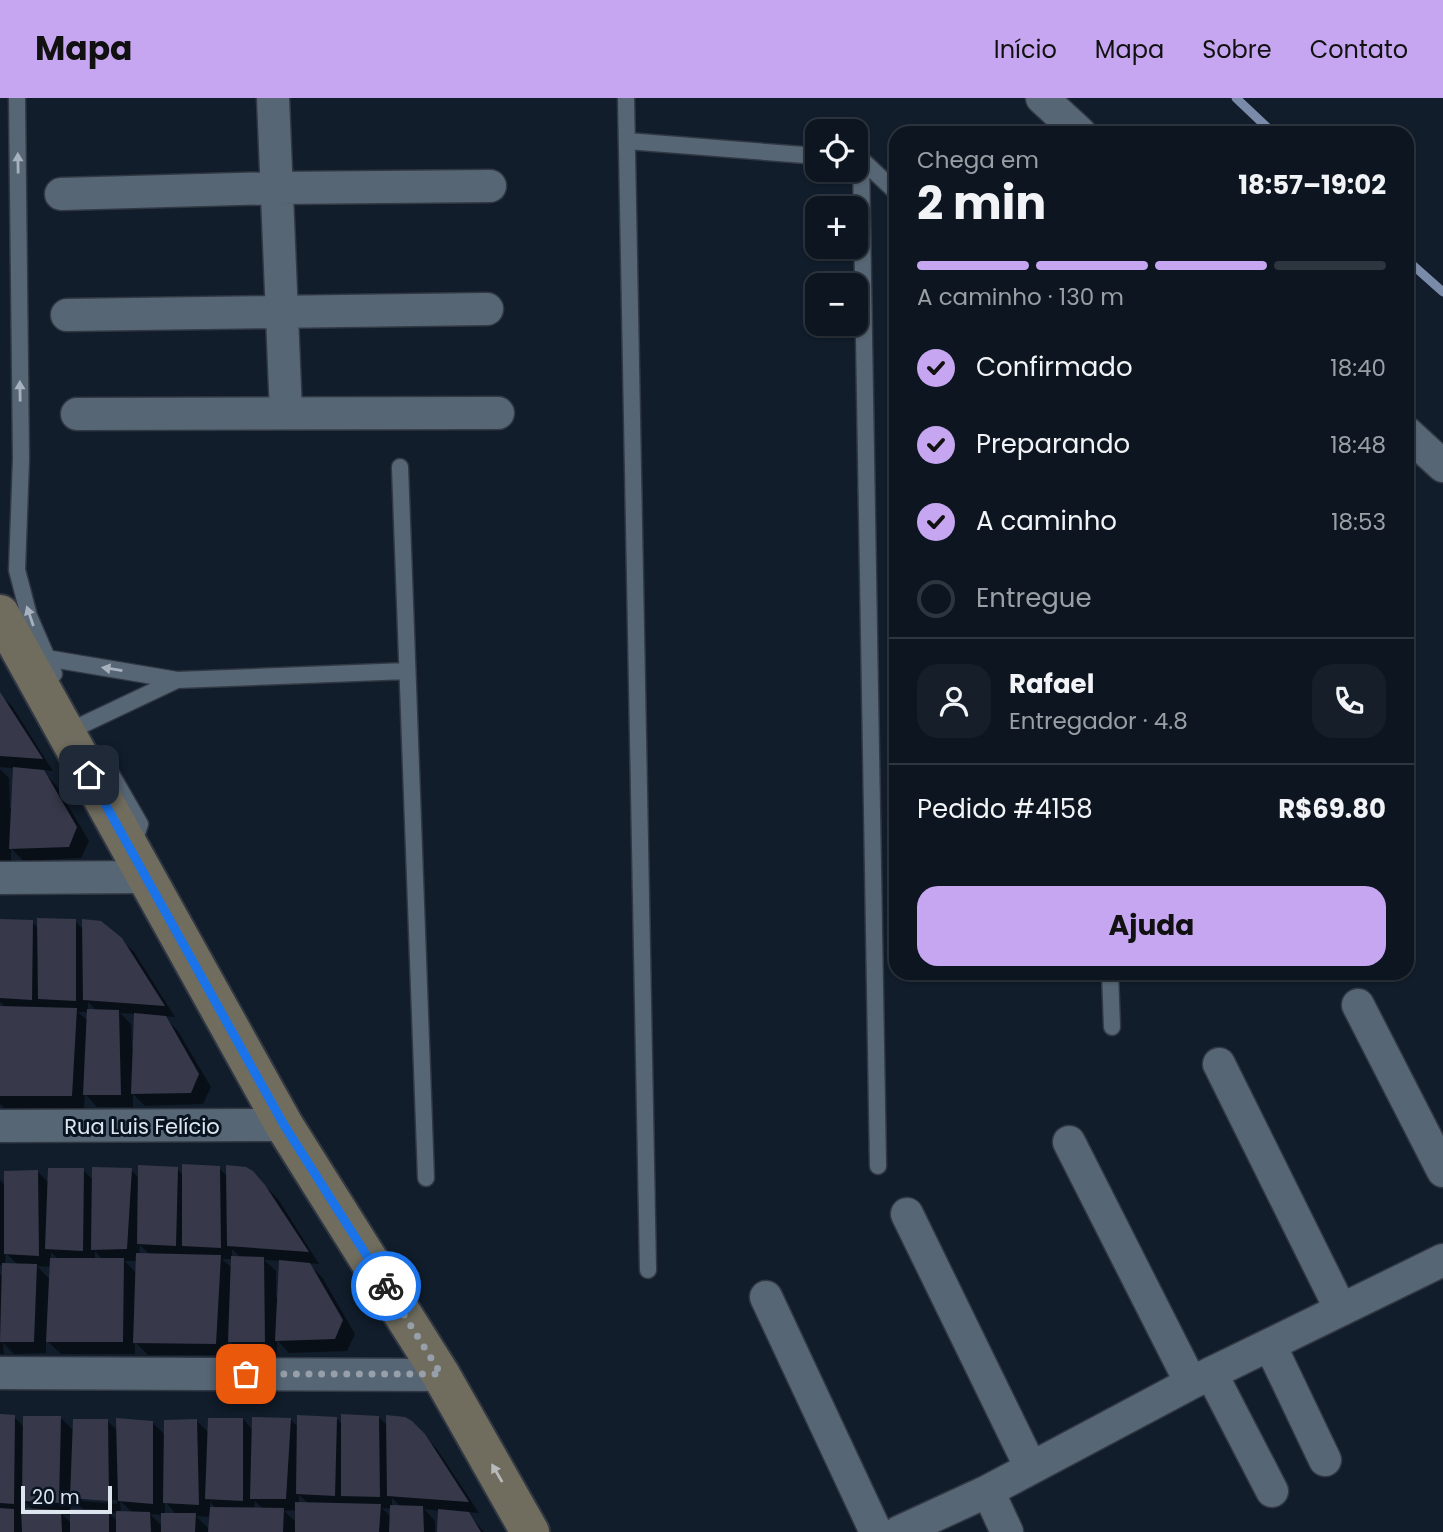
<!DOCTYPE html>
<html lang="pt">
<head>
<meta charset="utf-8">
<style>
  body { margin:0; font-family:Poppins,sans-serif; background:#161f29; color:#f1f3f6; height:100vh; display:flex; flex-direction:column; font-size:26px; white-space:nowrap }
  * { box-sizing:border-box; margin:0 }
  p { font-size:23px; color:#9a9fa5 }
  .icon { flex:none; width:38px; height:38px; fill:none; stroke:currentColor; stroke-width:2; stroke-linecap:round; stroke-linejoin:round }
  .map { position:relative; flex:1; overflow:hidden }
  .panel { position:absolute; left:889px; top:28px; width:525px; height:854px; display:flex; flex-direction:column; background:#0d1620; border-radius:21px; box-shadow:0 2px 5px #0004,0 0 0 2px #2d353e }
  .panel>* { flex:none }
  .buttons { position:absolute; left:805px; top:21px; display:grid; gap:14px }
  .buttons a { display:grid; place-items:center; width:63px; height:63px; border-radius:14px; background:#0d1620; box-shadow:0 2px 5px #0004,0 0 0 2px #2d353e; font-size:35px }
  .scale { position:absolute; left:21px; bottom:18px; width:91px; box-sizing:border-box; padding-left:7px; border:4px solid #dde5ee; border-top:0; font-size:19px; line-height:24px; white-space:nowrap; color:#dde5ee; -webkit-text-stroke:5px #081421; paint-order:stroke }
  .pin { position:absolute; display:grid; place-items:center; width:60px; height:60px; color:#fff; margin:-30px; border-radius:14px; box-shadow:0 4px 10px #0006 }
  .courier { position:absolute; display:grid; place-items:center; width:70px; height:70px; margin:-35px; border:5px solid #1a73e8; border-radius:50%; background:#fff; color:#222; box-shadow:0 2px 9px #0007 }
  .head em { font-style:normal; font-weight:700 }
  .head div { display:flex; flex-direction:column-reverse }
  .head { display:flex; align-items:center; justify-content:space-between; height:119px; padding:0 28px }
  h1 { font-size:46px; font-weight:700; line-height:52px }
  .bar { display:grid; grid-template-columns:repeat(4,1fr); gap:10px 7px; align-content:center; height:84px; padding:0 28px }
  .bar i { height:9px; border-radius:5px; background:#2d353e }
  .bar .current { background:#c6a6f0 }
  .bar p { grid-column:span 4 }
  .line { display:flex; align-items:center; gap:18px; padding:0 28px; border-top:2px solid #2d353e }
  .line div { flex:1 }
  .round { display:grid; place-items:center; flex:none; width:74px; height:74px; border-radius:21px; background:#161f29 }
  ol { padding:0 28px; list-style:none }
  li { display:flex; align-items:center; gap:21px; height:77px }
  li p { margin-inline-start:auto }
  li .icon { padding:7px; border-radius:50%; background:#c6a6f0; color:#111; stroke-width:4 }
  li:last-child { color:#9a9fa5 }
  li i { width:38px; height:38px; border:4px solid #2d353e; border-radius:50% }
  .primary-button { display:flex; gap:14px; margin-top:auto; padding:14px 28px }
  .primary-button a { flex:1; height:80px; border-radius:21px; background:#c6a6f0; color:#111; font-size:28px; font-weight:700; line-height:80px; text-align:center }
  header { display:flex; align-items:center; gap:42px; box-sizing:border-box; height:98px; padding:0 35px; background:#c6a6f0; color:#111 }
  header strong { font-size:33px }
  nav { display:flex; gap:38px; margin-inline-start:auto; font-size:24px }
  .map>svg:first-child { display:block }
  .shadow { fill:#0007; fill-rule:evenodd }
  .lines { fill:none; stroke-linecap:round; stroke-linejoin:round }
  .stream { stroke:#7a8ba9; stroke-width:9 }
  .building { fill:#37394b }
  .lane-casing { stroke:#313843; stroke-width:19 }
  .street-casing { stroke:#313843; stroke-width:35 }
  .secondary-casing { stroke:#313843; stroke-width:42 }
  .lane { stroke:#576675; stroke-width:16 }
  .street { stroke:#576675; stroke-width:32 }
  .secondary { stroke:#706d5f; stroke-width:38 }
  .oneway { fill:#a7b2be }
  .oneway2 { fill:#b7bbbc }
  .done { stroke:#969faa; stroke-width:7; stroke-dasharray:0 12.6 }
  .route { stroke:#1a73e8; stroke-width:9 }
  .labels { text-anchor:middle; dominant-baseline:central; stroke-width:6; stroke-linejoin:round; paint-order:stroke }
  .street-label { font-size:21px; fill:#dde5ee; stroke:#081421 }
</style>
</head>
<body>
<header>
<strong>Mapa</strong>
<nav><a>Início</a><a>Mapa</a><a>Sobre</a><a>Contato</a></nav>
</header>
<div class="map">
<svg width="1443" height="1434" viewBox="0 0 1443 1434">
  <rect width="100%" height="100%" fill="#111d2b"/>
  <path class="shadow" d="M0,597L12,608L53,673L41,672L56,687L89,743L81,760L23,763L11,750V763H0V671L9,680L10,710H13L14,670L0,669Z
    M0,822L32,824L39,831L75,823L84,832L121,841L134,854L175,919L163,918L178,933L211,989L203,1006L145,1008L133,996V1009H97L85,996L84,1010H4L0,1006V910H6L0,904ZM88,904L97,913H88ZM78,914H88V923ZM120,915L136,916L135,950H132L131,926Z
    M219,1070L228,1079L252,1075L278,1101L319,1166L307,1165L322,1179L355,1236L347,1253L289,1255L277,1242V1256L242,1255L229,1243L228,1257H148L135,1244V1256H61L46,1242V1255L14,1256L3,1245L4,1256H0V1176L3,1180L4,1167H0V1082L6,1088L38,1074L50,1086L83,1072L94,1083L131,1072L139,1080L177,1071L183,1077ZM140,1147L150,1157H139ZM232,1151L241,1160L232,1159ZM95,1153L103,1162H95ZM51,1154L58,1161H51ZM6,1155L18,1167H5ZM222,1161H232V1170ZM264,1162L281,1163L279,1199H276V1173ZM125,1163H138L137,1176ZM37,1168L51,1169V1183Z
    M0,1318L14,1319L25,1330L61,1320L75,1334L107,1323L118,1333L153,1325L166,1338L197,1323L209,1335L243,1321L253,1332L290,1321L299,1330L336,1320L343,1327L379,1320L388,1328L411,1324L437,1351L479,1415L467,1414L484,1434H439L440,1413L424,1411L435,1423V1434H0ZM299,1397L309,1406H299ZM71,1399L85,1413H71ZM82,1400L118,1402L117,1406L82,1403ZM392,1400L401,1409H392ZM120,1403L133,1415H121ZM255,1403L263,1411H254ZM25,1404L34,1412H25ZM165,1404L177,1417H165ZM210,1404L217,1411H210ZM382,1410L392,1411L391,1419ZM297,1412V1425L284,1413ZM108,1414L118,1415V1424ZM62,1416L72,1417V1426ZM150,1416L163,1417V1429ZM196,1418L211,1419L210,1432Z"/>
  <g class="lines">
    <path class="stream" d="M1236,0L1273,35
      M1407,162L1443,194"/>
  </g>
  <path class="building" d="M0,594L43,661L0,658Z
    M13,669L44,672L77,729L69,749L9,751Z
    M37,820L76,821V903L38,901Z
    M0,821L33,822L32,902L0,900Z
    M82,821L101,823L122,840L165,908L83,902Z
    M0,908L77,910L72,998H0Z
    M87,911L119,912L121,997H83Z
    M134,915L166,918L199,976L191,995L131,996Z
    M182,1066L220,1068L221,1150L182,1148Z
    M138,1067L178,1069L176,1148L137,1146Z
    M226,1067L246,1069L253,1073L265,1087L309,1154L227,1148Z
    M92,1069L132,1070L127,1151L91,1152Z
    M48,1070H84L83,1153L45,1151Z
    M38,1072L39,1158L4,1156V1073Z
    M136,1155L221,1157L216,1246L133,1245Z
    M231,1158L264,1159L265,1244H228Z
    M50,1160H124L123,1244H46Z
    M279,1162L310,1165L343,1222L335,1241L275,1243Z
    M2,1165L37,1166L34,1244H0Z
    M0,1316L15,1317L14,1406L0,1405Z
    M341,1316L379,1318L380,1399L341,1398Z
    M297,1317L337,1319L335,1398L296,1396Z
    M386,1317L405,1319L412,1323L425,1336L469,1404L387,1398Z
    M23,1318H61L59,1405L22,1403Z
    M252,1319L291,1320L286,1401H250Z
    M116,1320L153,1323V1406L118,1403Z
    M208,1320H243V1403L205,1401Z
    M73,1321H108L109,1403L70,1400Z
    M197,1321L199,1407L163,1405L164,1322Z
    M295,1404L381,1406L379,1434H295Z
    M390,1407L423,1408L424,1434H389Z
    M210,1409L284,1410L283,1434H208Z
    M0,1410L14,1411V1434H0Z
    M21,1410L61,1412L62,1434H22Z
    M70,1411L109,1412V1434H70Z
    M438,1411L469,1414L481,1434H437Z
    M116,1413L150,1414L151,1434H116Z
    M161,1415H196L195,1434H161Z"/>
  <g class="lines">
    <g class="lane-casing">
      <path id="lane" d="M17,0L21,361L17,472L29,518L54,576
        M626,0L648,1172
        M627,43L817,58
        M856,61H861L896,94
        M861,61L878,1068
        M400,369L426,1080
        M46,560L177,582L407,573
        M82,627L177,582
        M110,674L140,726L133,748
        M1110,875L1112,929"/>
    </g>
    <g class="street-casing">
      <path id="street" d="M273,0L286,315
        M1042,0L1080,35
        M61,96L277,90L490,88
        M67,217L487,211
        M77,316L498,315
        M1407,335L1443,368
        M0,780L146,779
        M1358,907L1443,1073
        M1219,966L1341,1212
        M0,1028L284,1027
        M1069,1044L1191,1285
        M907,1116L1031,1370
        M766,1199L876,1434
        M1270,1247L1325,1362
        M0,1275L441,1277
        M1211,1275L1272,1393
        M988,1393L1007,1434
        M899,1434L988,1393L1191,1285L1443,1162"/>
    </g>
    <g class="secondary-casing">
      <path id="secondary" d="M0,516L284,1027L441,1277L530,1434"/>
    </g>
    <use href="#lane" class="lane"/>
    <use href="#street" class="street"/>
    <use href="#secondary" class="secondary"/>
  </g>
  <defs><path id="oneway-solid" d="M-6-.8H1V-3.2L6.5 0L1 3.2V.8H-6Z" transform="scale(1.75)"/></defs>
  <g class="oneway">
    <use href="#oneway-solid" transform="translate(18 65) rotate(-91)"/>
    <use href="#oneway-solid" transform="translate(20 293) rotate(-91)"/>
    <use href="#oneway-solid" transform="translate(30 518) rotate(-109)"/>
    <use href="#oneway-solid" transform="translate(112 571) rotate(-171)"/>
  </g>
  <use class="oneway2" href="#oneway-solid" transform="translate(497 1375) rotate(-120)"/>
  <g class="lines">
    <path class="done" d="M246,1276H441L386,1188"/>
    <path class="route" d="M89,677L284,1027L386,1188"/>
  </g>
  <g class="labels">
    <g class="street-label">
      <text x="142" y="1028">Rua Luis Felício</text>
    </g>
  </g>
</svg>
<div class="buttons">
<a><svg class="icon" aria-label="locate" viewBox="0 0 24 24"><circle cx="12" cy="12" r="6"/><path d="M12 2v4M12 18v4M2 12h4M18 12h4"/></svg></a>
<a>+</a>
<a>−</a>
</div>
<div class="scale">20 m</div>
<div class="pin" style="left:246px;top:1276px;background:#ea580c"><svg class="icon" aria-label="bag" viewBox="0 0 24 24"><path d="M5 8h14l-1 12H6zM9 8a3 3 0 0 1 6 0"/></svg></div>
<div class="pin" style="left:89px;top:677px;background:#1f2937"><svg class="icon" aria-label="home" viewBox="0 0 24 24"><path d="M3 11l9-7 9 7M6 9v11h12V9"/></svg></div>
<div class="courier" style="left:386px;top:1188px"><svg class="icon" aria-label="bike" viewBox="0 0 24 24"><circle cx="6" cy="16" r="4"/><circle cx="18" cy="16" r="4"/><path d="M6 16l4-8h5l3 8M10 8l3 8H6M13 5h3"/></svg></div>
<section class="panel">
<div class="head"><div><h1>2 min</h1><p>Chega em</p></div><em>18:57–19:02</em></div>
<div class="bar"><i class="current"></i><i class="current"></i><i class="current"></i><i></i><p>A caminho · 130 m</p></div>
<ol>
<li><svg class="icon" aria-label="check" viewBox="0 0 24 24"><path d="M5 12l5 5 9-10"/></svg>Confirmado<p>18:40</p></li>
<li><svg class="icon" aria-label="check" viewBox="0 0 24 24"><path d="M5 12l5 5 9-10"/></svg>Preparando<p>18:48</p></li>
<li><svg class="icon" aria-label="check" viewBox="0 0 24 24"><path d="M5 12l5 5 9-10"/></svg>A caminho<p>18:53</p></li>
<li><i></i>Entregue</li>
</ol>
<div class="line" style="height:126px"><a class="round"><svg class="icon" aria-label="person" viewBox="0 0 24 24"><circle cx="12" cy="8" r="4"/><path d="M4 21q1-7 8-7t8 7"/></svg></a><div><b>Rafael</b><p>Entregador · 4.8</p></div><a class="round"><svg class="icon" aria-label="phone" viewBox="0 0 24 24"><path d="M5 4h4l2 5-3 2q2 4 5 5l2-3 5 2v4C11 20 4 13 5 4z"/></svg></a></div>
<div class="line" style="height:91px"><div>Pedido #4158</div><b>R$69.80</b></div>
<div class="primary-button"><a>Ajuda</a></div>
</section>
</div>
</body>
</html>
